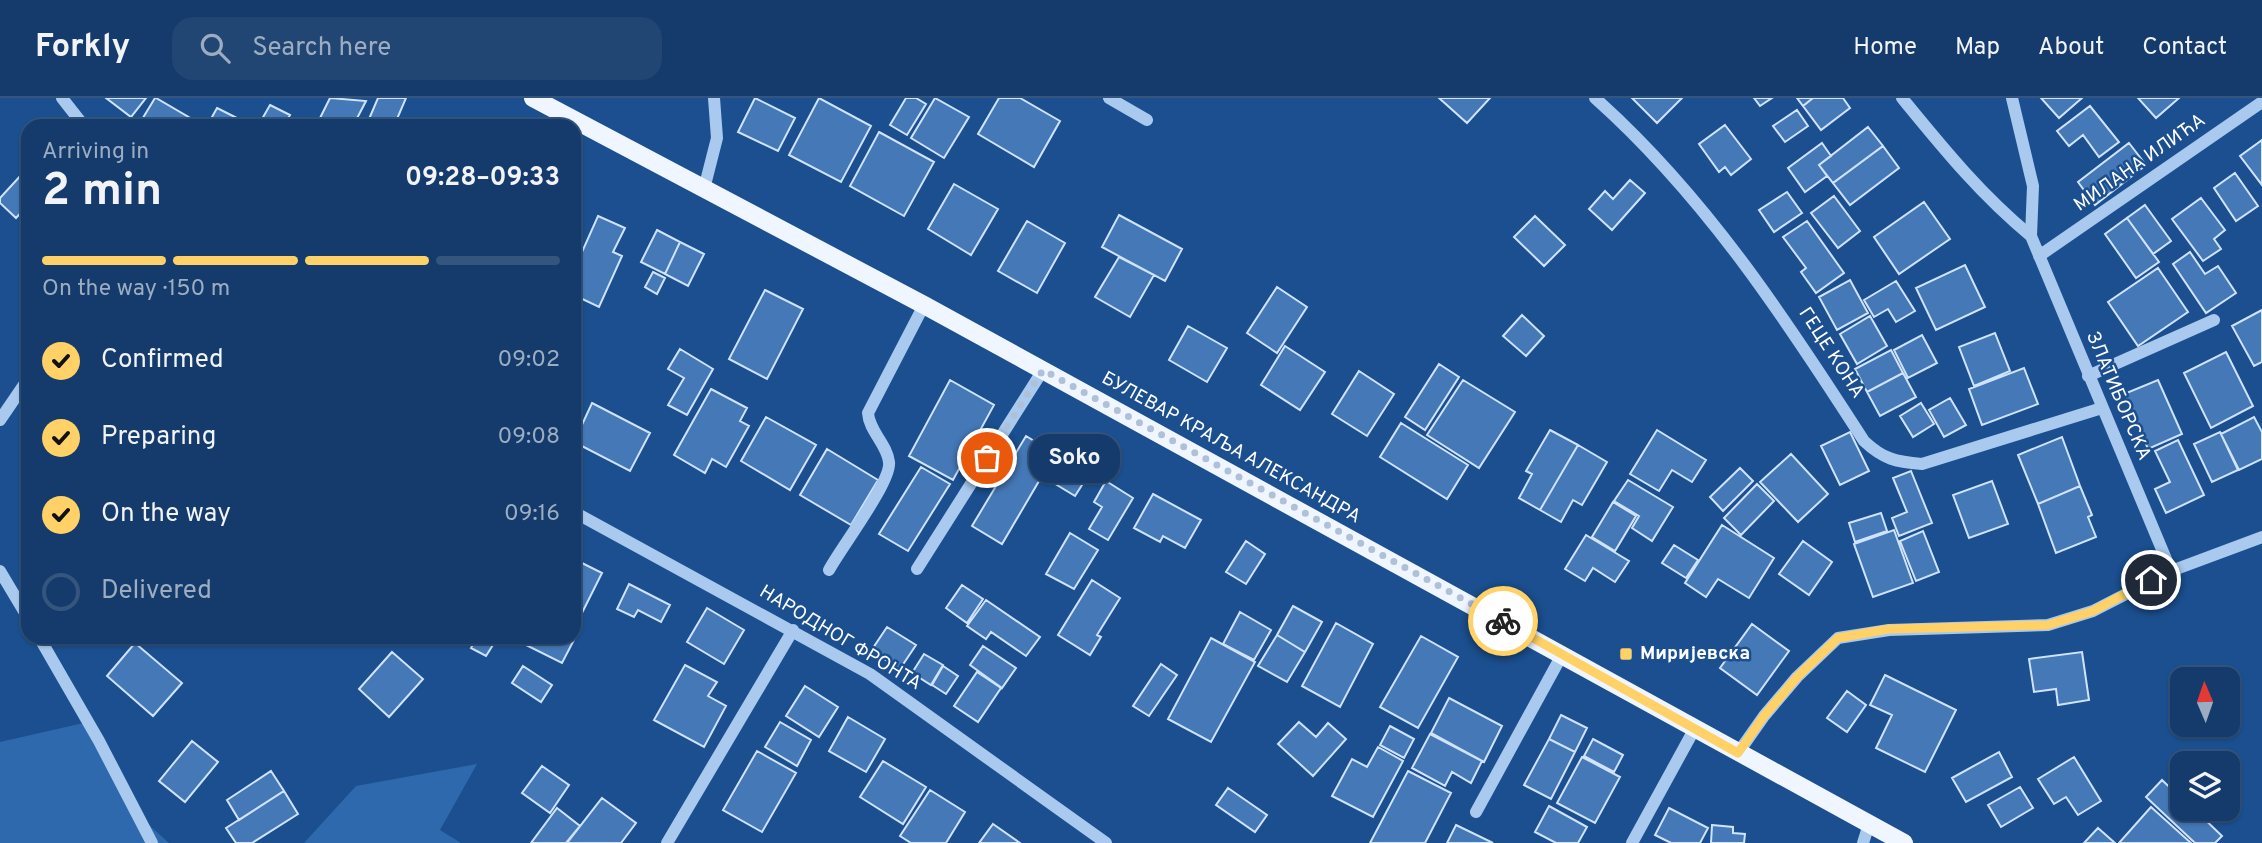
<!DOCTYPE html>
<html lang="en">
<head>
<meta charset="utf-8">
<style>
  body { margin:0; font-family:Overpass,sans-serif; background:#214673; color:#f1f3f6; height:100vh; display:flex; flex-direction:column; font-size:26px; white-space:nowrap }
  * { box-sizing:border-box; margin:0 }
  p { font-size:23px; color:#9dadc1 }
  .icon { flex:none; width:38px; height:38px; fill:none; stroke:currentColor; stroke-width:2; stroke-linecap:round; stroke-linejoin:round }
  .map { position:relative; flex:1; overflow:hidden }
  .sheet { position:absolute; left:21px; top:21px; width:560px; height:525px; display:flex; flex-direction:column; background:#143b6b; border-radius:21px; box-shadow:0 2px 5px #0004,0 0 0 2px #33557e }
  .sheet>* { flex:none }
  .needle { width:46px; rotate:358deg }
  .controls { position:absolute; left:2170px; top:569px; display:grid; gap:14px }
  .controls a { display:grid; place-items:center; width:70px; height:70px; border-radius:14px; background:#143b6b; box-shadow:0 2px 5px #0004,0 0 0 2px #33557e; font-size:35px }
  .pin { position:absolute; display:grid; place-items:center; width:60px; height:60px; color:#fff; margin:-30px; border:4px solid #fff; border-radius:50%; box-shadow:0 2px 7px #0007 }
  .courier { position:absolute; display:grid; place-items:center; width:70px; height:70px; margin:-35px; border:5px solid #ffd166; border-radius:50%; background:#fff; color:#222; box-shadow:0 2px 9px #0007 }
  .bubble { position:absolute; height:49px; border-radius:21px; background:#143b6b; box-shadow:0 2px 5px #0004,0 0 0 2px #33557e; font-size:23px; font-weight:700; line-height:49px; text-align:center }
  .headline em { font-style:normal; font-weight:700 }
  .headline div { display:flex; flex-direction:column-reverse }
  .headline { display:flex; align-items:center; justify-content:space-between; height:119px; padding:0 21px }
  h1 { font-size:46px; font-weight:700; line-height:52px }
  .bar { display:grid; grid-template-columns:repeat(4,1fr); gap:10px 7px; align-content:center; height:84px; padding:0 21px }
  .bar i { height:9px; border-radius:5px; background:#33557e }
  .bar .selected { background:#ffd166 }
  .bar p { grid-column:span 4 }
  ol { padding:0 21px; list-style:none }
  li { display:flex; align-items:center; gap:21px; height:77px }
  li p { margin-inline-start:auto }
  li .icon { padding:7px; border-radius:50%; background:#ffd166; color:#111; stroke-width:4 }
  li:last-child { color:#9dadc1 }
  li i { width:38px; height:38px; border:4px solid #33557e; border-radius:50% }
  header { display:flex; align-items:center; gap:42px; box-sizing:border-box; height:98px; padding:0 35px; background:#143b6b; border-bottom:2px solid #33557e }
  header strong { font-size:33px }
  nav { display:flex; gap:38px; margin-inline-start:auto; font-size:24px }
  .search { width:490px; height:63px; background:#214673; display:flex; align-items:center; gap:18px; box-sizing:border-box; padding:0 24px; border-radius:21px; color:#9dadc1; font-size:26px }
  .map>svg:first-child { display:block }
  .green { fill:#2e69ad }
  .building { fill:#4478b7; stroke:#cfe3fa; stroke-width:2 }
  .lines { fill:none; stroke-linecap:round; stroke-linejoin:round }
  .minor { stroke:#a9c9ee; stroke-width:12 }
  .major { stroke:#f0f6ff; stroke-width:18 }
  .done { stroke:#afc1d8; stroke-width:7; stroke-dasharray:0 12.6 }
  .route { stroke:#ffd166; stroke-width:9 }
  .poi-dot { fill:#ffd166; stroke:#1b4f8f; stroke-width:2.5 }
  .labels { text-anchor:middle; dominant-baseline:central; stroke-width:5; stroke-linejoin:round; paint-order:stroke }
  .street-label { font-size:19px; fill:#fff; stroke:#1b4f8f }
  .poi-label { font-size:19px; font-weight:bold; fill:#fff; stroke:#1b4f8f; text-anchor:start }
</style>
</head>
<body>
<header>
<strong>Forkly</strong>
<div class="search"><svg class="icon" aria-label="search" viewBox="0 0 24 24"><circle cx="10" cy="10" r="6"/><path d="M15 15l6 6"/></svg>Search here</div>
<nav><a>Home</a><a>Map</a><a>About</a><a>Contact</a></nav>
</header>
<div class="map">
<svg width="2262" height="745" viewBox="0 0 2262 745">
  <rect width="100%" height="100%" fill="#1b4f8f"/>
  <path class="green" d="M88,624L139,718L169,745H0V644Z
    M477,666L440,732L461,745H304L356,688Z"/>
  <path class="building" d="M106,0H146L131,19Z
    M155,0H156L204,28H138Z
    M330,0L366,3L353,28H316Z
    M378,0H406L394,28H366Z
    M755,0L795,20L778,53L738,34Z
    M819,0L871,28L841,84L789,57Z
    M906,0H916L926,6L907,37L890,27Z
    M935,0L969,19L944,60L911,40Z
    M999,0H1020L1060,23L1034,69L978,36Z
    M1439,0H1490L1467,25Z
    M1632,0H1682L1657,25Z
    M1754,0H1772L1760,8Z
    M1797,0H1813L1803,8Z
    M1813,0H1843L1850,10L1821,32L1803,8Z
    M2041,0H2082L2059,20Z
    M2138,0H2179L2156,20Z
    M270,7L290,17L284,28H258Z
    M2090,8L2119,44L2099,59L2083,37L2069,48L2057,33Z
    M217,10L249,26L247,28H207Z
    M1797,12L1808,28L1785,44L1773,28Z
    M1725,27L1751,61L1731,77L1725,69L1719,74L1699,46Z
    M1868,29L1883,48L1833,85L1819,67Z
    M879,34L934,64L904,118L850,88Z
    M2262,42V87L2240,58Z
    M1822,45L1831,58L1819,67L1827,78L1805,94L1788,70Z
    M2129,45L2146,67L2095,107L2078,84Z
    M1883,48L1899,70L1850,107L1833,85Z
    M23,75L28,80V107L16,120L0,105V100Z
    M2235,75L2258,108L2236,123L2214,90Z
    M1630,82L1645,95L1612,132L1589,111L1605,93L1613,101Z
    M954,86L998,111L971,157L928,131Z
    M1787,94L1802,115L1774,134L1759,112Z
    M1834,98L1860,133L1838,150L1811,115Z
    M2201,100L2225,132L2214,141L2221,151L2203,163L2172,121Z
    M1924,104L1950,141L1899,176L1874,139Z
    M2145,107L2171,143L2153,156L2127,120Z
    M1119,117L1182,151L1165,183L1102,149Z
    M598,118L625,130L613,154L622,158L599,209L574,197V172Z
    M1535,118L1565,147L1544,168L1514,139Z
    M2127,120L2159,164L2136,180L2105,136Z
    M1027,123L1065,145L1037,195L998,173Z
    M1807,123L1844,175L1816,195L1801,174L1806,170L1783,139Z
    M657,132L680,144L665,176L641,164Z
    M680,144L704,156L688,188L665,176Z
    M2190,154L2205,176L2218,168L2236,195L2206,215L2173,166Z
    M1119,159L1154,177L1130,219L1095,199Z
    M1965,167L1985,209L1936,232L1916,190Z
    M2158,170L2188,214L2138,248L2108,204Z
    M653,174L665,180L657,196L645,189Z
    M1850,182L1868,215L1837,232L1819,199Z
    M1896,183L1915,213L1896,224L1888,211L1874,219L1864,202Z
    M1277,189L1307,209L1277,255L1247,235Z
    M765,192L803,211L767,281L729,261Z
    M2262,212V264L2254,268L2232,228Z
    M1522,217L1544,238L1526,258L1503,238Z
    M1870,218L1887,248L1857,266L1840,236Z
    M1188,228L1227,250L1207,284L1169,262Z
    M1995,235L2010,273L1974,288L1959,249Z
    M1922,237L1937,265L1908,280L1894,252Z
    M1285,248L1325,274L1300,312L1261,287Z
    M680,251L713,271L687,317L668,307L684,280L668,271Z
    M1891,252L1903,275L1867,294L1855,271Z
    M2226,254L2253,308L2211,330L2184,275Z
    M1439,266L1459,279L1425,332L1405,319Z
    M2024,270L2038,306L1982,327L1969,291Z
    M1359,273L1394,296L1367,338L1332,316Z
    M1903,275L1916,299L1880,318L1867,294Z
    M950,282L994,307L953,382L909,358Z
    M1463,282L1515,314L1479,370L1427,337Z
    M2158,282L2182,336L2148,351L2124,296Z
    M711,291L747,310L740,323L749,328L726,369L712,361L705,375L674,357Z
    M1950,300L1966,327L1944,339L1929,312Z
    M592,305L650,335L630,373L574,344Z
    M1921,305L1934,326L1913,339L1900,318Z
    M766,319L816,347L790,392L741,363Z
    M2254,319L2262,334V361L2239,372L2221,336Z
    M1401,325L1468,367L1447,401L1380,359Z
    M1550,332L1578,347L1540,412L1519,400L1532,376L1526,373Z
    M1657,332L1706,362L1692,384L1672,372L1659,393L1630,376Z
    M1850,334L1869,373L1840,387L1821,348Z
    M2220,334L2238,372L2212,384L2194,346Z
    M1026,338L1089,376L1075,398L1042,378L1002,446L972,428Z
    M2062,339L2080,388L2038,406L2018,357Z
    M2178,342L2204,397L2166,415L2155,391L2170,384L2155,353Z
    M1578,347L1607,364L1582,407L1573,402L1561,424L1540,412Z
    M827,351L878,382L851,427L800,397Z
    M1791,356L1828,396L1798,424L1760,384Z
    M921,369L950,386L908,453L879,436Z
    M1740,370L1753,383L1723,413L1710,399Z
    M1911,373L1932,425L1899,438L1892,420L1907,414L1893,380Z
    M1628,382L1673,409L1652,443L1632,430L1639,418L1614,403Z
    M1106,383L1133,400L1108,442L1089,431L1102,409L1094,404Z
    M1992,383L2008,426L1969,440L1953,397Z
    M1757,386L1774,403L1741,437L1724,420Z
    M2080,388L2092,417L2088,419L2096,439L2056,455L2038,406Z
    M1153,396L1201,422L1185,450L1163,438L1160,444L1134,430Z
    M1613,404L1636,418L1615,453L1592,439Z
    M1881,415L1887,433L1855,444L1849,425Z
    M1722,427L1774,460L1749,500L1718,481L1706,499L1685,485Z
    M1894,432L1913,485L1873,499L1854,446Z
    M28,433V449L21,445Z
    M1923,433L1939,474L1916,483L1900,443Z
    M1070,435L1098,452L1074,491L1046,476Z
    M1586,437L1629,463L1615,484L1593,470L1585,483L1565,471Z
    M1246,443L1265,456L1246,486L1226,474Z
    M1803,443L1832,464L1809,497L1779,476Z
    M1674,447L1698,462L1686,480L1662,465Z
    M574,461L602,475L578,523L574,521Z
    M1092,482L1120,500L1097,537L1101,539L1090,557L1058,537Z
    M629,486L670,507L661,524L638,512L634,519L617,511Z
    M962,487L983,501L967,525L946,510Z
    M986,502L1040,539L1026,558L991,534L986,541L967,528Z
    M1293,508L1322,524L1305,554L1277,537Z
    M707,510L744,532L724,566L687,544Z
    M1240,514L1271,532L1254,562L1223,546Z
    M1336,525L1373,546L1340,609L1302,588Z
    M1752,526L1789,553L1757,597L1720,570Z
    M887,529L916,547L900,571L871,553Z
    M1277,537L1305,554L1287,584L1258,568Z
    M576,538L562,565L518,543L520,539Z
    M1421,538L1458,559L1418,630L1380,609Z
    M477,539H498L486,558L471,550Z
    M1211,540L1255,564L1211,644L1168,621Z
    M135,545L182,585L153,618L107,578Z
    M983,548L1016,570L1002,590L970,567Z
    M392,554L423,581L389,619L359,591Z
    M2082,554L2089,602L2058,607L2056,591L2034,594L2029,561Z
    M924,556L943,567L931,587L912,575Z
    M1161,566L1177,577L1149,618L1133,608Z
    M685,567L717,584L708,598L726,608L704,649L654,622Z
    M523,568L552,587L541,604L512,585Z
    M943,568L958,578L946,596L932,587Z
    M977,574L1001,590L978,624L954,608Z
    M1885,577L1956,612L1925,674L1876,650L1892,617L1870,607Z
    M805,588L838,609L819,639L786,618Z
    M1847,593L1866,607L1847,634L1827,620Z
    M1449,600L1502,628L1484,664L1431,635Z
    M1561,617L1587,630L1575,654L1549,641Z
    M848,619L885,641L866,674L829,653Z
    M780,624L811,642L797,668L765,649Z
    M1299,624L1316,639L1328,625L1346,641L1313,678L1278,646Z
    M1390,628L1414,641L1404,660L1380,647Z
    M1430,636L1482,663L1471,685L1452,674L1445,688L1412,670Z
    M1549,641L1575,654L1551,701L1524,687Z
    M1593,641L1623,657L1614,674L1584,658Z
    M192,643L218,664L185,704L159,683Z
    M1378,649L1403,663L1373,719L1332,698L1352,661L1367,669Z
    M757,653L796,675L762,734L723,712Z
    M1999,654L2012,679L1966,704L1952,680Z
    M1582,659L1620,679L1595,725L1557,705Z
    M2074,659L2101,703L2078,717L2066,699L2054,706L2038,681Z
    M883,663L926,689L903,726L860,699Z
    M542,668L569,687L550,715L522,695Z
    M271,673L284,693L239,722L227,702Z
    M1408,673L1451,695L1425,745H1370Z
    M2162,682L2182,701V710H2193L2222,738L2215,745H2195L2146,699Z
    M2020,689L2033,710L2001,729L1988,707Z
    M1228,690L1267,717L1255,734L1216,707Z
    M930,692L965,714L946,745H911L900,738Z
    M284,693L298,716L252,745H236L226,730Z
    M602,700L636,725L621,745H567Z
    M1549,708L1587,729L1578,745H1556L1535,734Z
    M2151,709L2191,745H2119Z
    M557,710L580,728L566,745H531Z
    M1669,710L1708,730L1700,745H1671L1655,737Z
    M993,726L1020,745H979Z
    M1456,727L1493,745H1447Z
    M1712,727L1733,729V735L1745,736L1744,745H1711Z
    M2098,730L2115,745H2084Z"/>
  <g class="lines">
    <path class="minor" d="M62,0L84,28
      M1109,0L1147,22
      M1595,0C1705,98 1785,220 1864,343C1883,361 1896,364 1922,366L2102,310
      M1902,0C1943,50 1981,97 2031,138
      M2012,0L2033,88L2031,138L2171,473
      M704,91L717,40L714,0
      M2039,158L2262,4
      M2088,278L2214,222
      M0,322L28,281
      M574,414L870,576L1106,745
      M917,471L1043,272
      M829,472C840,451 892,383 889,364C887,346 869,333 868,315L924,207
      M0,473L28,520
      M39,539L99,643L152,745
      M1738,655L1764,618L1797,579L1838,540L1889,532L2048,527L2093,513L2171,473L2262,439
      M1476,714L1563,555
      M667,745L793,532
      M1632,745L1695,630
      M1863,745L1869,726"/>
    <path class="major" d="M533,0L924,207L1904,745"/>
  </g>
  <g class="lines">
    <path class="done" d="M987,360L1043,272L1503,523"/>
    <path class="route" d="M1503,523L1738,655L1764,618L1797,579L1838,540L1889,531L2048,527L2093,513L2151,482"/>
  </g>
  <rect class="poi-dot" x="1619" y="549" width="14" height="14" rx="3.5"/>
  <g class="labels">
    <g class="street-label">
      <text transform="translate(2140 65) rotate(-35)">МИЛАНА ИЛИЋА</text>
      <text transform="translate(1831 255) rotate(57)">ГЕЦЕ КОНА</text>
      <text transform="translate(2118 298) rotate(67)">ЗЛАТИБОРСКА</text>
      <text transform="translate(1231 350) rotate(29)">БУЛЕВАР КРАЉА АЛЕКСАНДРА</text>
      <text transform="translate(840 540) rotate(31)">НАРОДНОГ ФРОНТА</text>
    </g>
    <g class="poi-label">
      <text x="1640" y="556">Миријевска</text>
    </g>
  </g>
</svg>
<div class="controls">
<a><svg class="needle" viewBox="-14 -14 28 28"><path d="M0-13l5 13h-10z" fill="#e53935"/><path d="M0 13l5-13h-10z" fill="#9dadc1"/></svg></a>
<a><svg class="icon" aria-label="layers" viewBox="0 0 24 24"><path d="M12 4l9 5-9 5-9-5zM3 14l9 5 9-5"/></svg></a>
</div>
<div class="pin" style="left:987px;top:360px;background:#ea580c"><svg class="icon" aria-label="bag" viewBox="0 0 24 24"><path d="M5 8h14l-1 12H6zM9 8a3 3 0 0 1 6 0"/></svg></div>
<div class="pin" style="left:2151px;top:482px;background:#1f2937"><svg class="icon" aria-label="home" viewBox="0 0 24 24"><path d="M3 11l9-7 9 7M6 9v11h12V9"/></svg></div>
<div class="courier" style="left:1503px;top:523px"><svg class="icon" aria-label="bike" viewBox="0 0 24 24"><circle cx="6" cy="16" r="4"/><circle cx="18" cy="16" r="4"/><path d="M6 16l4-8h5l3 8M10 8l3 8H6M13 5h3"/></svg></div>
<div class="bubble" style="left:1029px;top:336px;width:91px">Soko</div>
<section class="sheet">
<div class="headline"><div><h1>2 min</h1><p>Arriving in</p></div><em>09:28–09:33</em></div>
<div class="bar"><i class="selected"></i><i class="selected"></i><i class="selected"></i><i></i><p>On the way · 150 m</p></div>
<ol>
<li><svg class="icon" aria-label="check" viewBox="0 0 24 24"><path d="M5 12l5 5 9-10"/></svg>Confirmed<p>09:02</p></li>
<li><svg class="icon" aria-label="check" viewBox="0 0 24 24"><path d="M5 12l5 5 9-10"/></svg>Preparing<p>09:08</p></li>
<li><svg class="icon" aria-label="check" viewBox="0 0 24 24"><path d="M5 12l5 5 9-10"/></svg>On the way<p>09:16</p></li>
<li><i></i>Delivered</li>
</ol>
</section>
</div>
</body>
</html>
